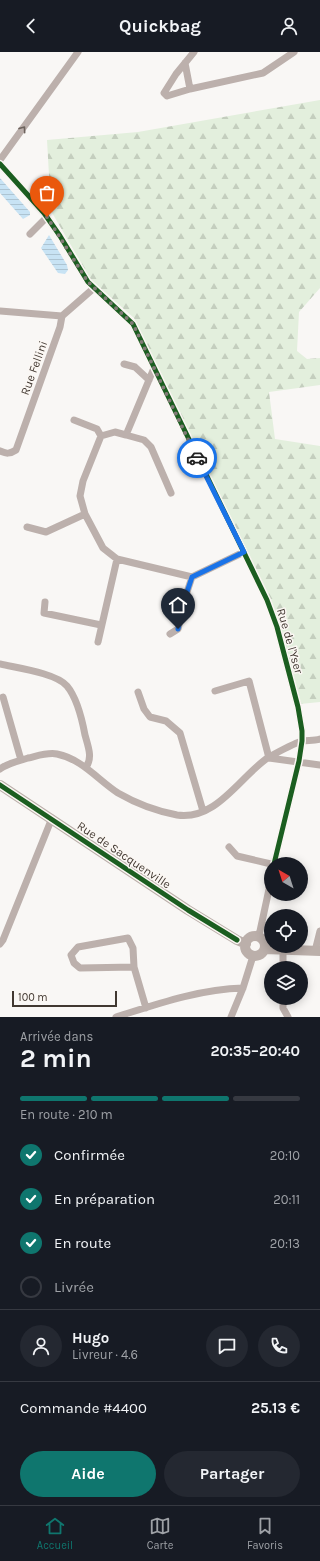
<!DOCTYPE html>
<html lang="fr">
<head>
<meta charset="utf-8">
<style>
  body { margin:0; font-family:Karla,sans-serif; background:#242831; color:#f1f3f6; height:100vh; display:flex; flex-direction:column; font-size:15px; white-space:nowrap }
  * { box-sizing:border-box; margin:0 }
  p { font-size:13px; color:#9ea1a6 }
  .icon { flex:none; width:22px; height:22px; fill:none; stroke:currentColor; stroke-width:2; stroke-linecap:round; stroke-linejoin:round }
  .map { position:relative; height:965px; overflow:hidden }
  .sheet { display:flex; flex-direction:column; background:#171b24; flex:1 }
  .sheet>* { flex:none }
  .needle { width:26px; rotate:321deg }
  .fabs { position:absolute; left:264px; top:805px; display:grid; gap:8px }
  .fabs a { display:grid; place-items:center; width:44px; height:44px; border-radius:50%; background:#171b24; box-shadow:0 2px 10px #0003; font-size:20px }
  .scale { position:absolute; left:12px; bottom:10px; width:105px; box-sizing:border-box; padding-left:4px; border:2px solid #413831; border-top:0; font-size:11px; line-height:14px; white-space:nowrap; color:#413831; -webkit-text-stroke:3px #fbf7f3; paint-order:stroke }
  .pin { position:absolute; display:grid; place-items:center; width:34px; height:34px; color:#fff; margin:-41px -17px; border-radius:50% 50% 50% 0; rotate:-45deg; box-shadow:0 0 4px #0007 }
  .pin .icon { rotate:45deg }
  .courier { position:absolute; display:grid; place-items:center; width:40px; height:40px; margin:-20px; border:3px solid #1a73e8; border-radius:50%; background:#fff; color:#222; box-shadow:0 1px 5px #0007 }
  .headline em { font-style:normal; font-weight:700 }
  .headline div { display:flex; flex-direction:column-reverse }
  .headline { display:flex; align-items:center; justify-content:space-between; height:68px; padding:0 20px }
  h1 { font-size:26px; font-weight:700; line-height:30px }
  .bar { display:grid; grid-template-columns:repeat(4,1fr); gap:6px 4px; align-content:center; height:48px; padding:0 20px }
  .bar i { height:5px; border-radius:3px; background:#363941 }
  .bar .active { background:#0f766e }
  .bar p { grid-column:span 4 }
  .line { display:flex; align-items:center; gap:10px; padding:0 20px; border-top:1px solid #363941 }
  .line div { flex:1 }
  .round { display:grid; place-items:center; flex:none; width:42px; height:42px; border-radius:21px; background:#242831 }
  ol { padding:0 20px; list-style:none }
  li { display:flex; align-items:center; gap:12px; height:44px }
  li p { margin-inline-start:auto }
  li .icon { padding:4px; border-radius:50%; background:#0f766e; color:#fff; stroke-width:4 }
  li:last-child { color:#9ea1a6 }
  li i { width:22px; height:22px; border:2px solid #363941; border-radius:50% }
  .button { display:flex; gap:8px; margin-top:auto; padding:8px 20px }
  .button a { flex:1; height:46px; border-radius:24px; background:#0f766e; color:#fff; font-size:16px; font-weight:700; line-height:46px; text-align:center }
  .button a+a { background:#242831; color:#f1f3f6 }
  header { display:flex; justify-content:space-between; align-items:center; height:52px; padding:0 20px; background:#171b24; font-size:18px; font-weight:700 }
  .dock { display:flex; justify-content:space-around; align-items:center; height:56px; border-top:1px solid #363941; background:#171b24; font-size:11px; color:#9ea1a6 }
  .dock a { display:grid; justify-items:center; gap:2px }
  .dock .active { color:#0f766e }
  .map>svg:first-child { display:block }
  .forest { fill:url(#forest-firs) }
  .water { fill:url(#water-rules) }
  .lines { fill:none; stroke-linecap:round; stroke-linejoin:round }
  .street { stroke:#bcb0ac; stroke-width:7 }
  .secondary { stroke:#bbafaa; stroke-width:10 }
  .cycleway-casing { stroke:#fbf7f3; stroke-width:8 }
  .cycleway { stroke:#1b5e20; stroke-width:5 }
  .oneway { stroke:#6c625c }
  .done { stroke:#817b76; stroke-width:4; stroke-dasharray:0 7.2 }
  .route { stroke:#1a73e8; stroke-width:5 }
  .labels { text-anchor:middle; dominant-baseline:central; stroke-width:3; stroke-linejoin:round; paint-order:stroke }
  .street-label { font-size:12px; fill:#413831; stroke:#fbf7f3 }
</style>
</head>
<body>
<header><svg class="icon" aria-label="back" viewBox="0 0 24 24"><path d="M15 5l-7 7 7 7"/></svg>Quickbag<svg class="icon" aria-label="person" viewBox="0 0 24 24"><circle cx="12" cy="8" r="4"/><path d="M4 21q1-7 8-7t8 7"/></svg></header>
<div class="map">
<svg width="320" height="965" viewBox="0 0 320 965">
  <defs>
    <pattern id="forest-firs" width="22" height="20" patternUnits="userSpaceOnUse"><rect width="22" height="20" fill="#e3efdd"/><path d="M5 1l3.5 6h-7zM16 11l3.5 6h-7z" fill="#c4cebe"/></pattern>
    <pattern id="water-rules" width="6" height="5" patternUnits="userSpaceOnUse"><rect width="6" height="5" fill="#c8e3f4"/><path d="M0 2.5h6" fill="none" stroke="#adc4d2"/></pattern>
  </defs>
  <rect width="100%" height="100%" fill="#f9f7f5"/>
  <path class="forest" d="M320,48V236L299,260L297,299L307,307L320,306V333L269,340L275,387L320,394V650L300,652L268,545L199,407L134,266L91,228L51,159L47,88L138,80Z"/>
  <path class="water" d="M0,126L30,160V163L23,167L0,141Z
    M49,183L67,213L68,218L65,222L58,221L41,196Z"/>
  <g class="lines">
    <path class="street" d="M194,0L176,22L164,41L167,44L190,37L263,21L294,0
      M185,11L190,37
      M0,108L78,0
      M0,112L44,161L60,184L88,230L133,272L267,548L277,575L298,655L302,679V689L299,709L274,812
      M30,182L47,165
      M0,259L62,264
      M124,312L135,315L149,328
      M74,368L97,377L101,384
      M126,383L144,388L151,395L171,441
      M0,399C6,402 10,402 16,398L60,275L62,264L94,236
      M85,462L80,444L83,429L101,384L115,380L126,383L154,316
      M27,475L46,480L85,462L103,496L117,507L192,525
      M45,550L44,561L101,573
      M170,582L178,577L186,543L192,525L244,500
      M98,590L117,507
      M0,612C17,616 56,621 67,634C77,646 82,667 85,683C88,694 93,706 86,715
      M215,639L249,629L269,706
      M138,640L144,657L150,665L166,669L180,681L203,759
      M3,645L21,708
      M269,706L320,713
      M0,717C8,711 18,709 28,706C37,704 48,700 57,702C82,707 98,728 118,741C137,752 156,759 177,763C217,769 241,723 269,705C278,700 293,692 302,689C308,688 314,689 320,687
      M229,795L237,804L271,812
      M257,885L260,879L271,828
      M0,892L3,888L52,766
      M315,899L320,879
      M134,915L133,896L128,886L78,895L71,903L74,911L80,916L134,915L146,956
      M283,916V898
      M283,946V956L288,965
      M116,965C157,952 200,937 243,936
      M231,965L243,936L253,904"/>
    <path class="secondary" d="M0,733L188,858L237,888L246,892
      M245 894a10 10 0 1 1 20 0a10 10 0 1 1-20 0Z
      M265,897L320,899"/>
    <g class="cycleway-casing">
      <path id="cycleway" d="M0,112L44,161L60,184L88,230L133,272L267,548L277,575L298,655L302,679V689L299,709L274,812
        M0,733L188,858L237,888"/>
    </g>
    <use href="#cycleway" class="cycleway"/>
  </g>
  <defs><path id="oneway-chevron" d="M-2-3.5L2.5 0L-2 3.5" fill="none" stroke-width="1.6" stroke-linecap="round" stroke-linejoin="round"/></defs>
  <use class="oneway" href="#oneway-chevron" transform="translate(23 77) rotate(-54)"/>
  <g class="lines">
    <path class="done" d="M47,165L88,230L133,272L197,406"/>
    <path class="route" d="M178,577L186,543L192,525L244,500L197,406"/>
  </g>
  <g class="labels">
    <g class="street-label">
      <text transform="translate(34 316) rotate(-70)">Rue Fellini</text>
      <text transform="translate(290 589) rotate(74)">Rue de l'Yser</text>
      <text transform="translate(124 803) rotate(34)">Rue de Sacquenville</text>
    </g>
  </g>
</svg>
<div class="fabs">
<a><svg class="needle" viewBox="-14 -14 28 28"><path d="M0-13l5 13h-10z" fill="#e53935"/><path d="M0 13l5-13h-10z" fill="#9ea1a6"/></svg></a>
<a><svg class="icon" aria-label="locate" viewBox="0 0 24 24"><circle cx="12" cy="12" r="6"/><path d="M12 2v4M12 18v4M2 12h4M18 12h4"/></svg></a>
<a><svg class="icon" aria-label="layers" viewBox="0 0 24 24"><path d="M12 4l9 5-9 5-9-5zM3 14l9 5 9-5"/></svg></a>
</div>
<div class="scale">100 m</div>
<div class="pin" style="left:47px;top:165px;background:#ea580c"><svg class="icon" aria-label="bag" viewBox="0 0 24 24"><path d="M5 8h14l-1 12H6zM9 8a3 3 0 0 1 6 0"/></svg></div>
<div class="pin" style="left:178px;top:577px;background:#1f2937"><svg class="icon" aria-label="home" viewBox="0 0 24 24"><path d="M3 11l9-7 9 7M6 9v11h12V9"/></svg></div>
<div class="courier" style="left:197px;top:406px"><svg class="icon" aria-label="car" viewBox="0 0 24 24"><path d="M5 17H2v-5l4-1 3-4h7l3 4 3 1v5h-3M9 17h6M6 11h13"/><circle cx="7" cy="17" r="2"/><circle cx="17" cy="17" r="2"/></svg></div>
</div>
<section class="sheet">
<div class="headline"><div><h1>2 min</h1><p>Arrivée dans</p></div><em>20:35–20:40</em></div>
<div class="bar"><i class="active"></i><i class="active"></i><i class="active"></i><i></i><p>En route · 210 m</p></div>
<ol>
<li><svg class="icon" aria-label="check" viewBox="0 0 24 24"><path d="M5 12l5 5 9-10"/></svg>Confirmée<p>20:10</p></li>
<li><svg class="icon" aria-label="check" viewBox="0 0 24 24"><path d="M5 12l5 5 9-10"/></svg>En préparation<p>20:11</p></li>
<li><svg class="icon" aria-label="check" viewBox="0 0 24 24"><path d="M5 12l5 5 9-10"/></svg>En route<p>20:13</p></li>
<li><i></i>Livrée</li>
</ol>
<div class="line" style="height:72px"><a class="round"><svg class="icon" aria-label="person" viewBox="0 0 24 24"><circle cx="12" cy="8" r="4"/><path d="M4 21q1-7 8-7t8 7"/></svg></a><div><b>Hugo</b><p>Livreur · 4.6</p></div><a class="round"><svg class="icon" aria-label="chat" viewBox="0 0 24 24"><path d="M4 5h16v11H9l-5 4z"/></svg></a><a class="round"><svg class="icon" aria-label="phone" viewBox="0 0 24 24"><path d="M5 4h4l2 5-3 2q2 4 5 5l2-3 5 2v4C11 20 4 13 5 4z"/></svg></a></div>
<div class="line" style="height:52px"><div>Commande #4400</div><b>25.13 €</b></div>
<div class="button"><a>Aide</a><a>Partager</a></div>
</section>
<nav class="dock">
<a class="active"><svg class="icon" aria-label="home" viewBox="0 0 24 24"><path d="M3 11l9-7 9 7M6 9v11h12V9"/></svg>Accueil</a>
<a><svg class="icon" aria-label="map" viewBox="0 0 24 24"><path d="M3 6l6-2 6 2 6-2v14l-6 2-6-2-6 2zM9 4v14M15 6v14"/></svg>Carte</a>
<a><svg class="icon" aria-label="saved" viewBox="0 0 24 24"><path d="M7 4h10v16l-5-4-5 4z"/></svg>Favoris</a>
</nav>
</body>
</html>
